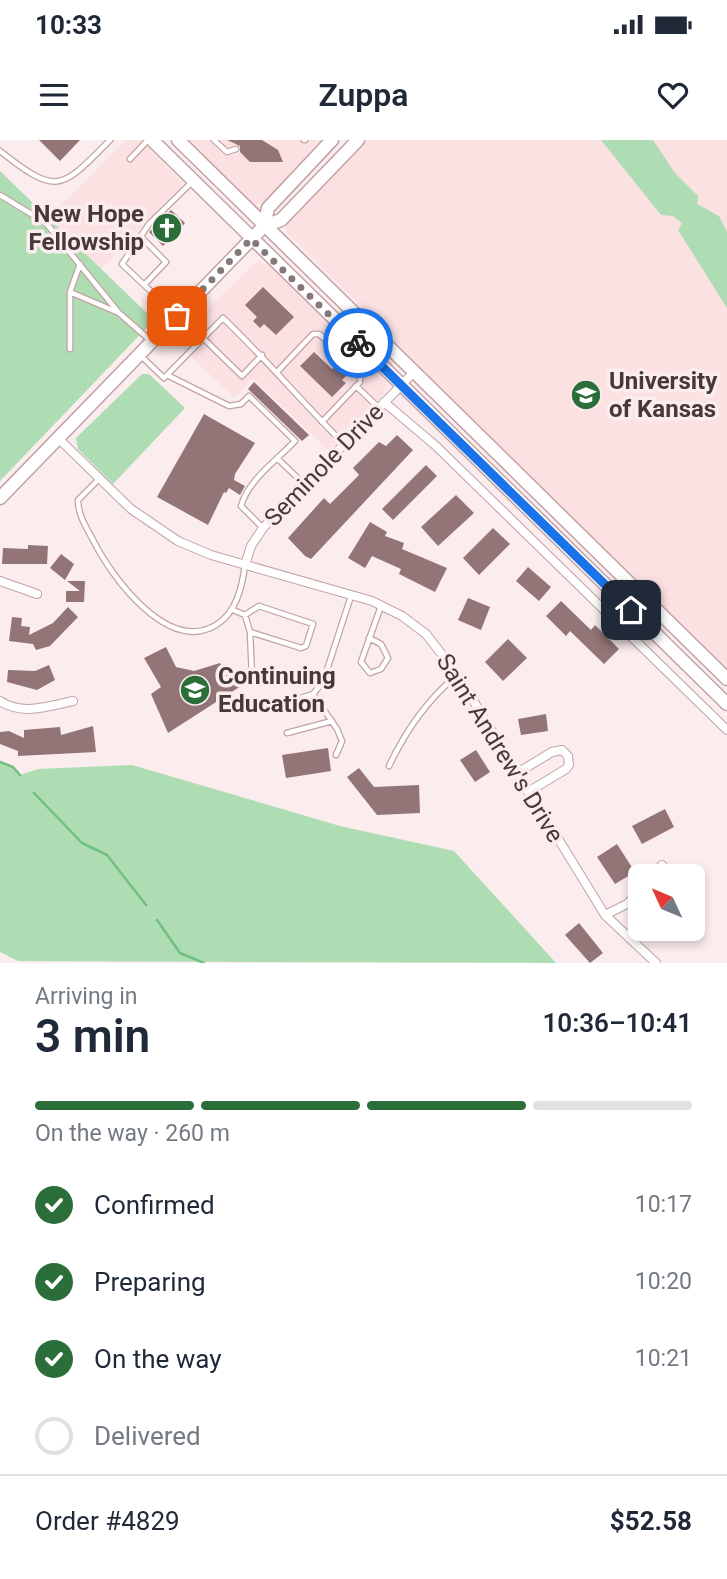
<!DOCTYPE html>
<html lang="en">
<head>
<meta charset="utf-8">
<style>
  body { margin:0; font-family:Roboto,sans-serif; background:#f2f2f3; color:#1f2937; height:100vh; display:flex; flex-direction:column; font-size:26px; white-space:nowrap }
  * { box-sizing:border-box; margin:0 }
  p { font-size:23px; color:#747a83 }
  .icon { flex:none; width:38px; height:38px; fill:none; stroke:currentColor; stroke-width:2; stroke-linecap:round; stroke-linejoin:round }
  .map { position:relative; height:823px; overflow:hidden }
  .sheet { display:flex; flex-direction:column; background:#fff; flex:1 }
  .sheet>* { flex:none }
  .needle { width:46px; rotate:314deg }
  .buttons { position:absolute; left:628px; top:724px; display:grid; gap:14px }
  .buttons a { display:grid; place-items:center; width:77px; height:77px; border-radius:10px; background:#fff; box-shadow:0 4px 10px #0003; font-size:35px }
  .pin { position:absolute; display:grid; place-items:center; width:60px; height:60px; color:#fff; margin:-30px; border-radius:14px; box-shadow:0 4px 10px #0006 }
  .courier { position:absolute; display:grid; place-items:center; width:70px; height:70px; margin:-35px; border:5px solid #1a73e8; border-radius:50%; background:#fff; color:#222; box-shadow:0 2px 9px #0007 }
  .headline em { font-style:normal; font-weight:600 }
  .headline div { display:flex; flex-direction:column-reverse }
  .headline { display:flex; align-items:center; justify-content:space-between; height:119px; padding:0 35px }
  h1 { font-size:46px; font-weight:600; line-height:52px }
  .bar { display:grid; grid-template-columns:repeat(4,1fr); gap:10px 7px; align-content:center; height:84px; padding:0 35px }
  .bar i { height:9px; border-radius:5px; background:#e0e1e3 }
  .bar .active { background:#2b6e39 }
  .bar p { grid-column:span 4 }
  .line { display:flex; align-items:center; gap:18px; padding:0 35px; border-top:2px solid #e0e1e3 }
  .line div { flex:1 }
  ol { padding:0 35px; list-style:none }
  li { display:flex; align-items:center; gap:21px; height:77px }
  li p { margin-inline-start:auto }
  li .icon { padding:7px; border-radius:50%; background:#2b6e39; color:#fff; stroke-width:4 }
  li:last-child { color:#747a83 }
  li i { width:38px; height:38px; border:4px solid #e0e1e3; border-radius:50% }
  .status { display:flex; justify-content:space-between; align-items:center; height:49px; padding:0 35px; background:#fff; direction:ltr }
  .status svg { height:19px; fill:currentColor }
  header { display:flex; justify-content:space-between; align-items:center; height:91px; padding:0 35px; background:#fff; font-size:32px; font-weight:600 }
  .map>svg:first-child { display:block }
  .built { fill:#fce1e3 }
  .green { fill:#aedcb3 }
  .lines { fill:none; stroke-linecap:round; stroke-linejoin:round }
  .stream { stroke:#73bf7f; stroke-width:2.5 }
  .building { fill:#937477 }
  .service-casing { stroke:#c3a2a5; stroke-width:7 }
  .minor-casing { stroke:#c3a2a5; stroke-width:10 }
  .secondary-casing { stroke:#c3a2a5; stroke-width:15 }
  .service { stroke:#fff; stroke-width:4.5 }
  .minor { stroke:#fff; stroke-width:8 }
  .secondary { stroke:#fff; stroke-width:12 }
  .done { stroke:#867879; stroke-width:7; stroke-dasharray:0 12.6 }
  .route { stroke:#1a73e8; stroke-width:9 }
  .labels { text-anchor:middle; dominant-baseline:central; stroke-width:7; stroke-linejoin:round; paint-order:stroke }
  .poi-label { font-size:24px; font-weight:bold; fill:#47393a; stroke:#fbeced; text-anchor:start }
  .street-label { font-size:24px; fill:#47393a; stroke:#fbeced }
</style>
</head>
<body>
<div class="status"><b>10:33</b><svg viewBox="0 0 49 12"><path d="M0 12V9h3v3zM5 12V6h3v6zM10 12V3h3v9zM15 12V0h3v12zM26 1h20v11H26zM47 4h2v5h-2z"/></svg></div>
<header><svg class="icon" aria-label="menu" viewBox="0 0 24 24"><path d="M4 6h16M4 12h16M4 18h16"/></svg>Zuppa<svg class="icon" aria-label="heart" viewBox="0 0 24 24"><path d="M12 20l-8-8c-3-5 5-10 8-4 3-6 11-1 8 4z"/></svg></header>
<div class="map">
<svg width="727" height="823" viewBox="0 0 727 823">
  <rect width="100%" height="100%" fill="#fbeced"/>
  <path class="built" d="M125,0H140L184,44L101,129L48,78Z
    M189,0H324L266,60L253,66Z
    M366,0H727V531L406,217L375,180L286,92L287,81Z
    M258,121L271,126L388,243L385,253L329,311L253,238L234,258L174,200Z"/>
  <path class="green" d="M601,0H653L675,33L698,56L697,64L719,76L727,92V168L678,90L682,83L673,76L661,75Z
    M0,31L154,180L0,341Z
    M142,234H149L185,268L113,344L78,309L76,298Z
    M0,622L13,627L20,635L38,629L132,625L340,686L454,711L556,823L18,821L0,812Z"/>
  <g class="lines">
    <path class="stream" d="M0,622L13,627L20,635
      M34,653L82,703L107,715L146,765
      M157,780L180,813L204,823"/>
  </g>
  <path class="building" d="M39,0H80L60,21Z
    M227,0H262L278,10L283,22H250L240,12V6Z
    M171,70L185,83L163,106L149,92Z
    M263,147L294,177L276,195L264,184L260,188L253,181L257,177L245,165Z
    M314,212L332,229L340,222L350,232L342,240L346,243L332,257L300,226Z
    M254,242L309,295L302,301L248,249Z
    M204,274L255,303L235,334L234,340L245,346L240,355L229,348L226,353L224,352L208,385L157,357Z
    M397,295L413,310L311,419L305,416L288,398L324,358L330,364L359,335L353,328L379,302L386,306Z
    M426,325L437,336L393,380L382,369Z
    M456,355L474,373L438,406L421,387Z
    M370,382L387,392L385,396L404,403L402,409L447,428L435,452L399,434L401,429L372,416L365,428L348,418Z
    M493,388L510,404L479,435L463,418Z
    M28,405L48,406L47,424H2L3,408L28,409Z
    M61,414L74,424L65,440L50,428Z
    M528,427L551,447L539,461L516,441Z
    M67,441H85L84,462H66V451H80Z
    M468,458L490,467L481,490L458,480Z
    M561,461L591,490L595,485L619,509L604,524L570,491L566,496L546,476Z
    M68,467L78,477L50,506L36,510L33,504L9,501L12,477L22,478L21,486L30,487L29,495L53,483Z
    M508,499L527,518L503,541L485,522Z
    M166,507L176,527L194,531L220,523L241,546L168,593L151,554L161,547L144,518Z
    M49,525L55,540L37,550L7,542L8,530L35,531Z
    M546,574L548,591L521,595L518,579Z
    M93,586L96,612L18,616V611L0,604V592L9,591L24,598V590L60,587L61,595Z
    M328,608L331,631L286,638L282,615Z
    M476,610L490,632L475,642L460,620Z
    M359,628L374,647L419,645L420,673L377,675L347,637Z
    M665,669L674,687L642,704L632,686Z
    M617,704L635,732L615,744L597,717Z
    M579,783L603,813L590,823L565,795Z"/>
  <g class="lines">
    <g class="service-casing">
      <path id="service" d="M214,0L227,12L236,9
        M304,0H305
        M0,11C57,56 61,50 110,0
        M130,19L148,0
        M0,55L46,83L119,173
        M140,96L166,122L144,145
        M70,152L80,124
        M176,175L122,124L149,84L192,42
        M203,198L242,236L262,215
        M70,209V152L119,173L151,201
        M140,215L164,238L223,178C265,218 302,262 344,304
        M277,232L313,194H319L360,230V242L322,282
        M167,235L229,266L241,264L249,256L295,301C276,321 249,339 241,366L262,387
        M356,246L378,267
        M278,319L305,345
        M99,339L78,360C78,375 86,387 93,400C112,438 168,514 216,485C236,473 242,448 245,425
        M233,470L245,475L259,466L313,484L306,506L301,508L250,492L245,475
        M250,492L252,536L287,540
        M369,498L381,504L388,518L381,529L370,533L361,522L381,466
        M313,554L337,589L342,601L336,615
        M285,563L313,554L323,542L351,456
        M287,593L332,581
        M389,626C406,590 427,560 457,535"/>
    </g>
    <g class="minor-casing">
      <path id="minor" d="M384,262L436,306L727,590
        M58,298L131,369L178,401L211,415L372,461L402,476L426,494L457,534L605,775L656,823
        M245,425L251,406L263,388L413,233
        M0,441L37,454
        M0,561C23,576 48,566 73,561
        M517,633L552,612L562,610L568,616L569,625L566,629L528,652
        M653,737L662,725
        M605,775L627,764L640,751"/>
    </g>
    <g class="secondary-casing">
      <path id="secondary" d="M152,0L727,564
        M178,0L727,539
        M264,86L268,68L332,0
        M0,358L264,86L281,80L358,0"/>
    </g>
    <use href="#service" class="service"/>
    <use href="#minor" class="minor"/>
    <use href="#secondary" class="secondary"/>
  </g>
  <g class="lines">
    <path class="done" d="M177,176L251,99L358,203"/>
    <path class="route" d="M358,203L631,470"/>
  </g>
  <defs>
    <g id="church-disc" transform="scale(1.575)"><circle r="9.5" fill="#2b6e39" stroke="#fbeced"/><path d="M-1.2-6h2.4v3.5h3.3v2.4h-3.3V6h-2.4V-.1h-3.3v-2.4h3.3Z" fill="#fff"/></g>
    <g id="university-disc" transform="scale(1.575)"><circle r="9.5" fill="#2b6e39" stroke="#fbeced"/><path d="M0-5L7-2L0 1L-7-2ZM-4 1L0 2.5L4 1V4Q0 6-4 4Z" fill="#fff"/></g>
  </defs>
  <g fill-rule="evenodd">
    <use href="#church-disc" x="167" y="88"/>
    <use href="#university-disc" x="586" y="255"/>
    <use href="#university-disc" x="195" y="550"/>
  </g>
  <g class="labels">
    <g class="poi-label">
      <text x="144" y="74" text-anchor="end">New Hope<tspan x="144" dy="28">Fellowship</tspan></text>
      <text x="609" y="241">University<tspan x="609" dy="28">of Kansas</tspan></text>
      <text x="218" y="536">Continuing<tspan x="218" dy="28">Education</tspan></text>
    </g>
    <g class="street-label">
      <text transform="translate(324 325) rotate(-46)">Seminole Drive</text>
      <text transform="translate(500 608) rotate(58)">Saint Andrew's Drive</text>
    </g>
  </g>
</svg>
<div class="buttons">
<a><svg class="needle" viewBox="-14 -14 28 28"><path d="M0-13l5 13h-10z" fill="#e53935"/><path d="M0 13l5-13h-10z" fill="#747a83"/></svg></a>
</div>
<div class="pin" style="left:177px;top:176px;background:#ea580c"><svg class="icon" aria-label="bag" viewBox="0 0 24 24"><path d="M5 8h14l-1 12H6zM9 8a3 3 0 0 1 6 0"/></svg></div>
<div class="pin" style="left:631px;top:470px;background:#1f2937"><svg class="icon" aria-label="home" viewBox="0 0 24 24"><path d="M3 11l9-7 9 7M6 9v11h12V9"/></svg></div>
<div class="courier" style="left:358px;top:203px"><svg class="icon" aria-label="bike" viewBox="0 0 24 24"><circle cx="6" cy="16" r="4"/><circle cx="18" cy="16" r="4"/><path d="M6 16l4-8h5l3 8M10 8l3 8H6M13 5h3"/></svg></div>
</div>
<section class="sheet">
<div class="headline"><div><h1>3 min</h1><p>Arriving in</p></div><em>10:36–10:41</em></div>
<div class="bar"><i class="active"></i><i class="active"></i><i class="active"></i><i></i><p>On the way · 260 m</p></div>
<ol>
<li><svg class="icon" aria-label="check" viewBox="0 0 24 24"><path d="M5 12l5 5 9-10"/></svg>Confirmed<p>10:17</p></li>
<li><svg class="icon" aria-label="check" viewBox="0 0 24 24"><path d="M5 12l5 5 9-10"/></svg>Preparing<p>10:20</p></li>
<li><svg class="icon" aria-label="check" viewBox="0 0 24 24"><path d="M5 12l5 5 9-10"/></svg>On the way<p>10:21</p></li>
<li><i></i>Delivered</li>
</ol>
<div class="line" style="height:91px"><div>Order #4829</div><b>$52.58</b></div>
</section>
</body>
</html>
